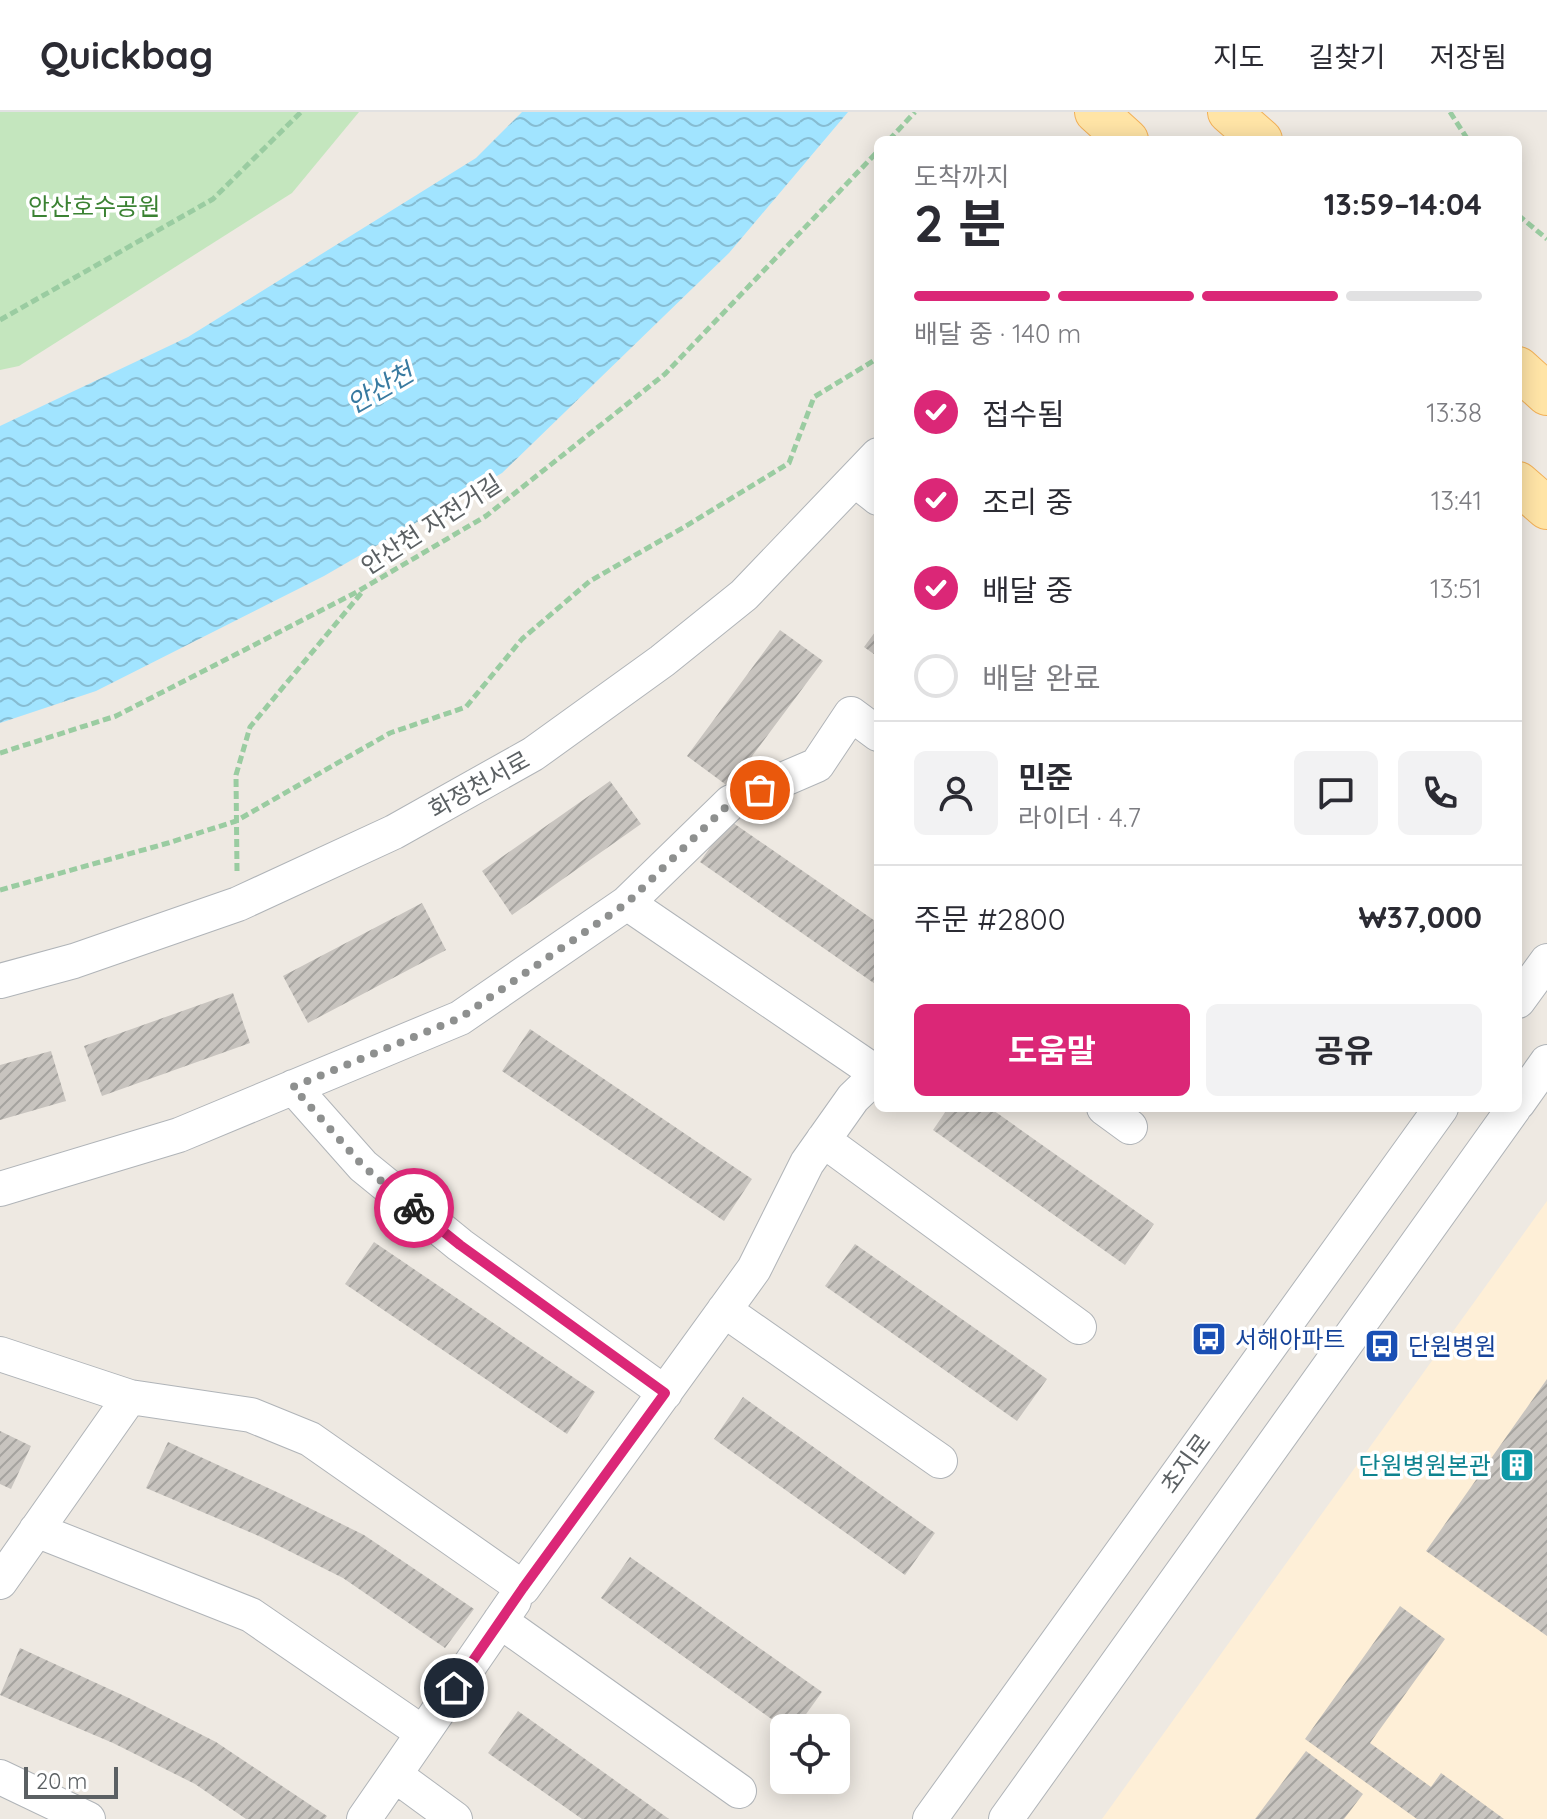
<!DOCTYPE html>
<html lang="ko">
<head>
<meta charset="utf-8">
<style>
  body { margin:0; font-family:Quicksand,"Noto Sans KR",sans-serif; background:#f2f2f3; color:#2b2b33; height:100vh; display:flex; flex-direction:column; font-size:30px; white-space:nowrap }
  * { box-sizing:border-box; margin:0 }
  p { font-size:26px; color:#7c7c81 }
  .icon { flex:none; width:44px; height:44px; fill:none; stroke:currentColor; stroke-width:2; stroke-linecap:round; stroke-linejoin:round }
  .map { position:relative; flex:1; overflow:hidden }
  .sheet { position:absolute; left:874px; top:24px; width:648px; height:976px; display:flex; flex-direction:column; background:#fff; border-radius:12px; box-shadow:0 4px 20px #0003 }
  .sheet>* { flex:none }
  .tools { position:absolute; left:770px; top:1602px; display:grid; gap:16px }
  .tools a { display:grid; place-items:center; width:80px; height:80px; border-radius:12px; background:#fff; box-shadow:0 4px 20px #0003; font-size:40px }
  .scale { position:absolute; left:24px; bottom:20px; width:94px; box-sizing:border-box; padding-left:8px; border:4px solid #5b6063; border-top:0; font-size:22px; line-height:28px; white-space:nowrap; color:#5b6063; -webkit-text-stroke:6px #fff; paint-order:stroke }
  .pin { position:absolute; display:grid; place-items:center; width:68px; height:68px; color:#fff; margin:-34px; border:4px solid #fff; border-radius:50%; box-shadow:0 2px 8px #0007 }
  .courier { position:absolute; display:grid; place-items:center; width:80px; height:80px; margin:-40px; border:6px solid #db2777; border-radius:50%; background:#fff; color:#222; box-shadow:0 2px 10px #0007 }
  .overview em { font-style:normal; font-weight:700 }
  .overview div { display:flex; flex-direction:column-reverse }
  .overview { display:flex; align-items:center; justify-content:space-between; height:136px; padding:0 40px }
  h1 { font-size:52px; font-weight:700; line-height:60px }
  .bar { display:grid; grid-template-columns:repeat(4,1fr); gap:12px 8px; align-content:center; height:96px; padding:0 40px }
  .bar i { height:10px; border-radius:6px; background:#e1e1e2 }
  .bar .current { background:#db2777 }
  .bar p { grid-column:span 4 }
  .line { display:flex; align-items:center; gap:20px; padding:0 40px; border-top:2px solid #e1e1e2 }
  .line div { flex:1 }
  .round { display:grid; place-items:center; flex:none; width:84px; height:84px; border-radius:12px; background:#f2f2f3 }
  ol { padding:0 40px; list-style:none }
  li { display:flex; align-items:center; gap:24px; height:88px }
  li p { margin-inline-start:auto }
  li .icon { padding:8px; border-radius:50%; background:#db2777; color:#fff; stroke-width:4 }
  li:last-child { color:#7c7c81 }
  li i { width:44px; height:44px; border:4px solid #e1e1e2; border-radius:50% }
  .button { display:flex; gap:16px; margin-top:auto; padding:16px 40px }
  .button a { flex:1; height:92px; border-radius:12px; background:#db2777; color:#fff; font-size:32px; font-weight:700; line-height:92px; text-align:center }
  .button a+a { background:#f2f2f3; color:#2b2b33 }
  header { display:flex; align-items:center; gap:48px; box-sizing:border-box; height:112px; padding:0 40px; background:#fff; border-bottom:2px solid #e1e1e2 }
  header strong { font-size:38px }
  nav { display:flex; gap:44px; margin-inline-start:auto; font-size:28px }
  .map>svg:first-child { display:block }
  .commercial { fill:#feefd7 }
  .green { fill:#c4e6be }
  .water { fill:url(#water-waves) }
  .building { fill:url(#building-hatch) }
  .lines { fill:none; stroke-linecap:round; stroke-linejoin:round }
  .minor-casing { stroke:#b0b4b8; stroke-width:36 }
  .major-casing { stroke:#f2b057; stroke-width:44 }
  .path { stroke:#9acca1; stroke-width:5; stroke-dasharray:8 4; stroke-linecap:butt }
  .minor { stroke:#fff; stroke-width:34 }
  .major { stroke:#ffe4a6; stroke-width:42 }
  .done { stroke:#8e908f; stroke-width:8; stroke-dasharray:0 14.4 }
  .route { stroke:#db2777; stroke-width:10 }
  .labels { text-anchor:middle; dominant-baseline:central; stroke-width:7; stroke-linejoin:round; paint-order:stroke }
  .park-label { font-size:24px; fill:#3b8233; stroke:#fff }
  .street-label { font-size:24px; fill:#5b6063; stroke:#fff }
  .transit-label { font-size:24px; fill:#164399; stroke:#fff; text-anchor:start }
  .culture-label { font-size:24px; fill:#0d838f; stroke:#fff; text-anchor:end }
  .water-label { font-size:26px; font-style:italic; fill:#387aa0; stroke:#fff }
</style>
</head>
<body>
<header>
<strong>Quickbag</strong>
<nav><a>지도</a><a>길찾기</a><a>저장됨</a></nav>
</header>
<div class="map">
<svg width="1547" height="1707" viewBox="0 0 1547 1707">
  <defs>
    <pattern id="water-waves" width="16" height="10" patternUnits="userSpaceOnUse" patternTransform="scale(2)"><rect width="16" height="10" fill="#a1e4ff"/><path d="M0 5q4-4 8 0t8 0" fill="none" stroke="#86bcd2"/></pattern>
    <pattern id="building-hatch" width="6" height="6" patternUnits="userSpaceOnUse" patternTransform="scale(2)"><rect width="6" height="6" fill="#c8c4bf"/><path d="M-1 1l2-2M0 6l6-6M5 7l2-2" fill="none" stroke="#a5a39f"/></pattern>
  </defs>
  <rect width="100%" height="100%" fill="#eee9e2"/>
  <path class="commercial" d="M1547,1089V1707H1102Z"/>
  <path class="green" d="M0,0H359L292,81L19,254L0,258Z"/>
  <path class="water" d="M522,0H848L729,141L502,361L324,464L96,579L0,611V314L188,225L476,46Z"/>
  <path class="building" d="M878,516V545L864,535Z
    M780,518L823,549L729,675L687,644Z
    M610,669L641,712L512,803L482,759Z
    M729,708L878,811V874L700,750Z
    M422,791L446,838L308,911L283,864Z
    M233,881L250,931L102,984L84,934Z
    M530,917L752,1067L724,1109L502,959Z
    M51,939L66,989L0,1008V953Z
    M948,996H990L1154,1112L1125,1153L933,1018Z
    M374,1130L595,1280L567,1322L345,1172Z
    M855,1132L1047,1267L1017,1309L825,1174Z
    M1547,1267V1524L1426,1439Z
    M743,1285L935,1421L905,1463L714,1327Z
    M0,1319L31,1334L11,1377L0,1372Z
    M168,1330L279,1381L364,1423L474,1497L445,1536L343,1466L261,1425L146,1376Z
    M630,1445L822,1580L796,1616H784L601,1486Z
    M1400,1494L1445,1527L1370,1631L1431,1675L1441,1661L1504,1707H1417L1305,1627Z
    M20,1536L131,1587L216,1630L327,1704L325,1707H246L195,1672L113,1631L0,1583Z
    M518,1599L669,1707H582L488,1641Z
    M1306,1639L1363,1682L1344,1707H1255Z"/>
  <g class="lines">
    <g class="minor-casing">
      <path id="minor" d="M855,368L878,386
        M627,791L731,690L817,653L851,602L878,622
        M0,869L74,849L238,792L394,720L533,642L662,549L744,483L878,343
        M1518,889L1547,849
        M293,975L363,1054L460,1133L665,1281
        M1518,991L1547,950
        M1104,996L1130,1015
        M823,1028L1079,1215
        M0,1077L179,1023L460,906L627,791L878,962
        M724,1198L940,1349
        M0,1242L130,1285L251,1303L310,1327L523,1476L754,1157L807,1051L853,986L878,962
        M36,1418L251,1503L423,1621
        M0,1470L130,1285
        M500,1509L739,1679
        M395,1663L455,1707
        M0,1665L88,1707
        M364,1707L514,1489
        M930,1707L1441,996
        M1006,1707L1514,996"/>
    </g>
    <g class="major-casing">
      <path id="major" d="M1096,0L1127,28
        M1229,0L1261,28
        M1518,256L1547,282
        M1518,371L1547,396"/>
    </g>
    <path class="path" d="M1450,0L1468,28
      M889,28L915,0
      M1518,103L1547,127
      M0,208L213,87L301,0
      M0,641L116,604L355,481L486,404L665,262L878,39
      M237,759L236,663L250,615L363,479
      M0,778L168,731L236,709L390,621L466,595L522,527L590,469L686,414L789,351L814,285L878,246"/>
    <use href="#minor" class="minor"/>
    <use href="#major" class="major"/>
  </g>
  <g class="lines">
    <path class="done" d="M414,1096L363,1054L293,975L460,906L627,791L731,690L760,678"/>
    <path class="route" d="M414,1096L460,1133L665,1281L523,1476L454,1576"/>
  </g>
  <defs>
    <g id="bus-square" transform="scale(1.8)"><rect x="-9" y="-9" width="18" height="18" rx="4" fill="#1a4fb4" stroke="#fff"/><path d="M-5-6H5V4H4V6H2V4H-2V6H-4V4H-5ZM-3.5-4V0h7V-4ZM-3.5 1.2v1.5H-2V1.2ZM2 1.2v1.5H3.5V1.2Z" fill="#fff"/></g>
    <g id="building-square" transform="scale(1.8)"><rect x="-9" y="-9" width="18" height="18" rx="4" fill="#0f9aa8" stroke="#fff"/><path d="M-4-6H4V6H1V3H-1V6H-4ZM-2.5-4.3h1.7v1.8h-1.7ZM.8-4.3h1.7v1.8H.8ZM-2.5-1h1.7V.8h-1.7ZM.8-1h1.7V.8H.8Z" fill="#fff"/></g>
  </defs>
  <g fill-rule="evenodd">
    <use href="#bus-square" x="1209" y="1227"/>
    <use href="#bus-square" x="1382" y="1234"/>
    <use href="#building-square" x="1517" y="1353"/>
  </g>
  <g class="labels">
    <g class="park-label">
      <text x="94" y="94">안산호수공원</text>
    </g>
    <g class="street-label">
      <text transform="translate(431 412) rotate(-33)">안산천 자전거길</text>
      <text transform="translate(479 672) rotate(-29)">화정천서로</text>
      <text transform="translate(1185 1351) rotate(-54)">초지로</text>
    </g>
    <g class="transit-label">
      <text x="1235" y="1227">서해아파트</text>
      <text x="1408" y="1234">단원병원</text>
    </g>
    <g class="culture-label">
      <text x="1491" y="1353">단원병원본관</text>
    </g>
    <g class="water-label">
      <text transform="translate(380 276) rotate(-30)">안산천</text>
    </g>
  </g>
</svg>
<div class="tools">
<a><svg class="icon" aria-label="locate" viewBox="0 0 24 24"><circle cx="12" cy="12" r="6"/><path d="M12 2v4M12 18v4M2 12h4M18 12h4"/></svg></a>
</div>
<div class="scale">20 m</div>
<div class="pin" style="left:760px;top:678px;background:#ea580c"><svg class="icon" aria-label="bag" viewBox="0 0 24 24"><path d="M5 8h14l-1 12H6zM9 8a3 3 0 0 1 6 0"/></svg></div>
<div class="pin" style="left:454px;top:1576px;background:#1f2937"><svg class="icon" aria-label="home" viewBox="0 0 24 24"><path d="M3 11l9-7 9 7M6 9v11h12V9"/></svg></div>
<div class="courier" style="left:414px;top:1096px"><svg class="icon" aria-label="bike" viewBox="0 0 24 24"><circle cx="6" cy="16" r="4"/><circle cx="18" cy="16" r="4"/><path d="M6 16l4-8h5l3 8M10 8l3 8H6M13 5h3"/></svg></div>
<section class="sheet">
<div class="overview"><div><h1>2 분</h1><p>도착까지</p></div><em>13:59–14:04</em></div>
<div class="bar"><i class="current"></i><i class="current"></i><i class="current"></i><i></i><p>배달 중 · 140 m</p></div>
<ol>
<li><svg class="icon" aria-label="check" viewBox="0 0 24 24"><path d="M5 12l5 5 9-10"/></svg>접수됨<p>13:38</p></li>
<li><svg class="icon" aria-label="check" viewBox="0 0 24 24"><path d="M5 12l5 5 9-10"/></svg>조리 중<p>13:41</p></li>
<li><svg class="icon" aria-label="check" viewBox="0 0 24 24"><path d="M5 12l5 5 9-10"/></svg>배달 중<p>13:51</p></li>
<li><i></i>배달 완료</li>
</ol>
<div class="line" style="height:144px"><a class="round"><svg class="icon" aria-label="person" viewBox="0 0 24 24"><circle cx="12" cy="8" r="4"/><path d="M4 21q1-7 8-7t8 7"/></svg></a><div><b>민준</b><p>라이더 · 4.7</p></div><a class="round"><svg class="icon" aria-label="chat" viewBox="0 0 24 24"><path d="M4 5h16v11H9l-5 4z"/></svg></a><a class="round"><svg class="icon" aria-label="phone" viewBox="0 0 24 24"><path d="M5 4h4l2 5-3 2q2 4 5 5l2-3 5 2v4C11 20 4 13 5 4z"/></svg></a></div>
<div class="line" style="height:104px"><div>주문 #2800</div><b>₩37,000</b></div>
<div class="button"><a>도움말</a><a>공유</a></div>
</section>
</div>
</body>
</html>
